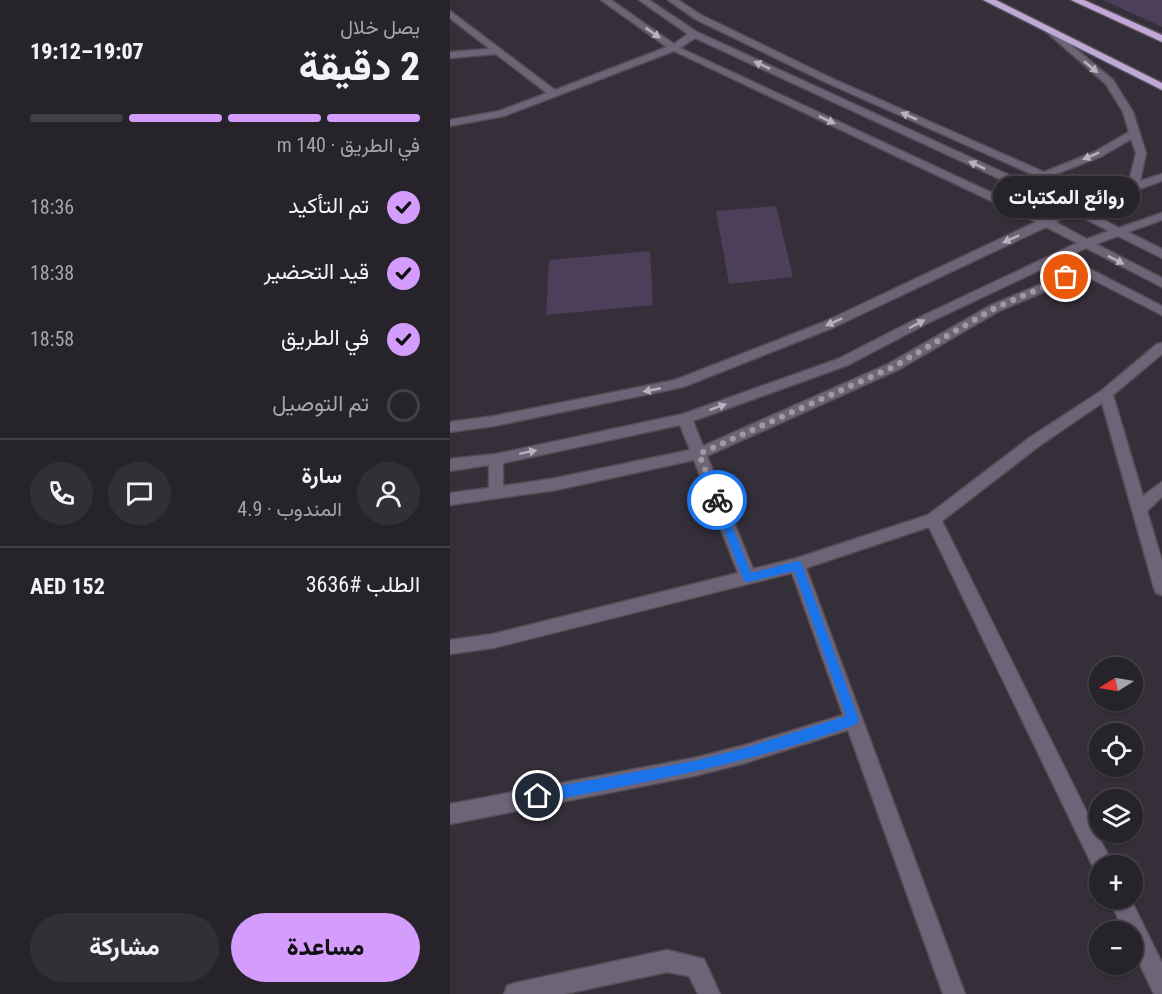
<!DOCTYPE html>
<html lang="ar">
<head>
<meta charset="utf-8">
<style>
  body { margin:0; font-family:"Roboto Condensed",Vazirmatn,sans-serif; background:#332f37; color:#f1f3f6; direction:rtl; height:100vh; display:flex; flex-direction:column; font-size:22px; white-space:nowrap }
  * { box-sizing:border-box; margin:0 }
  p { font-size:20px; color:#a4a4a9 }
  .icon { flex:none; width:33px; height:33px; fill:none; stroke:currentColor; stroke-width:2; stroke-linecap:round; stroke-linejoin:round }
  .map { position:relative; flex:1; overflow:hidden; direction:ltr }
  .details { display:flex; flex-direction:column; background:#27232b; width:450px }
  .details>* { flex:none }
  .needle { width:39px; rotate:259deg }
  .buttons { position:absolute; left:639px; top:657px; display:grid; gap:12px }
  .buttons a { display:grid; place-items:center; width:54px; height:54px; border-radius:50%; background:#27232b; box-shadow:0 2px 4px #0004,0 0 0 2px #434047; font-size:30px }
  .pin { position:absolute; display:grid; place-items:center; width:51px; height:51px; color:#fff; margin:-26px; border:3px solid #fff; border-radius:50%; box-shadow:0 2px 6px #0007 }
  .courier { position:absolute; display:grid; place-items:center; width:60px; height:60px; margin:-30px; border:4px solid #1a73e8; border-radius:50%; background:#fff; color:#222; box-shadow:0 2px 8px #0007 }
  .bubble { position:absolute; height:42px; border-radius:21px; background:#27232b; box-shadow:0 2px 4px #0004,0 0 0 2px #434047; font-size:20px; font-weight:800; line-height:42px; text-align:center; direction:rtl }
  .head em { font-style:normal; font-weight:800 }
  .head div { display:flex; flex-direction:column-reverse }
  .head { display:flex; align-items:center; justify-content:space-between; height:102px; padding:0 30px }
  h1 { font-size:39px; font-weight:800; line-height:45px }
  .bar { display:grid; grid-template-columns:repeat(4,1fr); gap:9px 6px; align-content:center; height:72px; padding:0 30px }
  .bar i { height:8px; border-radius:4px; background:#434047 }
  .bar .selected { background:#d39cfd }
  .bar p { grid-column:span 4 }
  .line { display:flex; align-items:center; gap:15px; padding:0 30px; border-top:2px solid #434047 }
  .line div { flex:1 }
  .round { display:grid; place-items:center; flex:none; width:63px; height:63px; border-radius:32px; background:#332f37 }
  ol { padding:0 30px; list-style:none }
  li { display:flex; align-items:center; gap:18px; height:66px }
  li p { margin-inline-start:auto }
  li .icon { padding:6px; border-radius:50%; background:#d39cfd; color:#111; stroke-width:4 }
  li:last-child { color:#a4a4a9 }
  li i { width:33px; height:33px; border:3px solid #434047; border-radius:50% }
  .button { display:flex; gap:12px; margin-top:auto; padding:12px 30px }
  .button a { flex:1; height:69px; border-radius:36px; background:#d39cfd; color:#111; font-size:24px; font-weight:800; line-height:69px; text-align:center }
  .button a+a { background:#332f37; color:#f1f3f6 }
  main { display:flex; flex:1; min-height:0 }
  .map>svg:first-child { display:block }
  .green { fill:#4d3e59 }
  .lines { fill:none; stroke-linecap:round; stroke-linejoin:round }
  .minor-casing { stroke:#524d56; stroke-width:3 }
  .highway-casing { stroke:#524d56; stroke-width:3 }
  .minor { fill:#6e6477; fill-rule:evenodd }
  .highway { fill:#c2a8d8; fill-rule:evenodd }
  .oneway { fill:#b8b2bd }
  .route { fill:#1a73e8 }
  .done { stroke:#9f9aa2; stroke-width:6; stroke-dasharray:0 10.8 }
</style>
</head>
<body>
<main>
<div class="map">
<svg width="712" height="994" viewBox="0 0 712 994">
  <rect width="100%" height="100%" fill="#342f39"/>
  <path class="green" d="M653,0H712V27Z
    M326,206L343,277L279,284L266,211Z
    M200,251L203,305L96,315L99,260Z"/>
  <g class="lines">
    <g class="minor-casing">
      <path id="minor" d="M151,0H161L224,44L238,34L189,0H199L247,32L624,205L658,193L586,176L375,82L245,19L218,0H228L251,15L381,78L594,172L644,152L679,132L673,112L656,84L593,29L600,27L663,80L683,112L696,153L690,181L712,174V181L633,209L669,228L712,213V220L678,232L712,249V258L668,236L646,244L712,278V287L636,248L478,323L398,365L243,421L253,446L438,364L541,305L634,266L712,306V315L634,275L549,311L448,370L257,456L303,569L347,558L478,515L579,438L651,391L707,344L712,343V354L663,395L693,496L712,482V497L697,511L712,561V595L706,593L704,588L652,403L589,446L492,521L660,859L663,866H650V875L646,873L479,527L356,568L515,994H493L398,730L295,763L244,776L0,824V804L244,758L295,745L393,715L342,573L43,648L0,654V640L43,634L288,573L244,460L106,490L0,505V493L39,488V465L0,471V459L46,454L233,414L388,359L470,317L627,243L596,227L382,328L233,387L44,426L0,432V422L44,416L225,380L374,322L586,222L224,51L54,116L0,126V120L49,111L97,93L46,54L0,58V52L40,49L0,18V11L105,90L217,47ZM245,38L615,209L596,218L230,48ZM681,139L686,153L678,186L669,189L606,174L652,156ZM624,213L659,231L637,239L605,222ZM230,425L240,450L106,478L53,486V463Z
        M659,898H680L712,963V994H704L682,948V932H674Z
        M217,950L254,959L270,994H248L239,976L217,972L115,994H54L57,986L65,983Z"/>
    </g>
    <g class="highway-casing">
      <path id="highway" d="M533,0H546L712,83V90Z
        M621,0H634L712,35V42Z"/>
    </g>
    <use href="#minor" class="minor"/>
    <use href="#highway" class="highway"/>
  </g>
  <defs><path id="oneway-solid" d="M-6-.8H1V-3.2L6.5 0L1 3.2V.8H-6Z" transform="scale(1.5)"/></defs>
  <g class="oneway">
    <use href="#oneway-solid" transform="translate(203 33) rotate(35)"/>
    <use href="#oneway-solid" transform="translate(312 65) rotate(-155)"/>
    <use href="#oneway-solid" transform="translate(641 67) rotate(40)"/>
    <use href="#oneway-solid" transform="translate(459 116) rotate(-156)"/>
    <use href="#oneway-solid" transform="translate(377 120) rotate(25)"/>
    <use href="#oneway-solid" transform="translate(641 156) rotate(157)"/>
    <use href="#oneway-solid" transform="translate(527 165) rotate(-155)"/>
    <use href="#oneway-solid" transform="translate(561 239) rotate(156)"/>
    <use href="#oneway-solid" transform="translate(666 260) rotate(27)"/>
    <use href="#oneway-solid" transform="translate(384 322) rotate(156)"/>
    <use href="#oneway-solid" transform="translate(467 324) rotate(-27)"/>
    <use href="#oneway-solid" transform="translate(202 390) rotate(169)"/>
    <use href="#oneway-solid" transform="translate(268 407) rotate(-20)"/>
    <use href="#oneway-solid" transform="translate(78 452) rotate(-12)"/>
  </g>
  <path class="route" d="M267,496L272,500L301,573L347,561L351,562L409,720L407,724C304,763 196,782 88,803L84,801L82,796L88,790L244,761L295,748L396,716L344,571L298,582L294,581L262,500Z"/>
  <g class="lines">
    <path class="done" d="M267,500L249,454L443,367L545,308L616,277"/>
  </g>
</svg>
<div class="buttons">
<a><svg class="needle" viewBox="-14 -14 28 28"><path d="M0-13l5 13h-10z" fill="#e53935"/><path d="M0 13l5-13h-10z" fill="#a4a4a9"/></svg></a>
<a><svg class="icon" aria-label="locate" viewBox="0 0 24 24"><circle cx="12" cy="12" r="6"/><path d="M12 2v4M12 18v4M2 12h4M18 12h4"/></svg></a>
<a><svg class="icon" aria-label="layers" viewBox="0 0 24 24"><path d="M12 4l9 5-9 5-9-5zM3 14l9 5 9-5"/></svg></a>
<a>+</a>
<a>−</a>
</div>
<div class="pin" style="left:616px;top:277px;background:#ea580c"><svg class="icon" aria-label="bag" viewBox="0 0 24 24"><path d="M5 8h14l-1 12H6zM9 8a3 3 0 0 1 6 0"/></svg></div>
<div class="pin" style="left:88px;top:796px;background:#1f2937"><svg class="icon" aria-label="home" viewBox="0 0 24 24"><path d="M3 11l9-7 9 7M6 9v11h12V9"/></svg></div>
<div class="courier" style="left:267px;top:500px"><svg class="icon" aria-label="bike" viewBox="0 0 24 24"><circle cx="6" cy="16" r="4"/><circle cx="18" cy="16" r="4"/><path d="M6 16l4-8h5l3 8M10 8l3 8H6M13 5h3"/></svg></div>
<div class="bubble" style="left:543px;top:176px;width:147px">روائع المكتبات</div>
</div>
<section class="details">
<div class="head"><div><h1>2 دقيقة</h1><p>يصل خلال</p></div><em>19:07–19:12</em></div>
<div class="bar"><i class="selected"></i><i class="selected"></i><i class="selected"></i><i></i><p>في الطريق · 140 m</p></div>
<ol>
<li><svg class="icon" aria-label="check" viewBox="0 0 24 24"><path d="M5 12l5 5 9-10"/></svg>تم التأكيد<p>18:36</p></li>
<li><svg class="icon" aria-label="check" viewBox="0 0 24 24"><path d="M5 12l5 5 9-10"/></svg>قيد التحضير<p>18:38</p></li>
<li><svg class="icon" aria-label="check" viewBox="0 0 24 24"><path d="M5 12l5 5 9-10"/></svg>في الطريق<p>18:58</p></li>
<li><i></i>تم التوصيل</li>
</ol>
<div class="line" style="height:108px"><a class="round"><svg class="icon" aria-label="person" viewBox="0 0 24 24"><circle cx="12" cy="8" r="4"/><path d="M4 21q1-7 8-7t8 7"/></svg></a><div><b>سارة</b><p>المندوب · 4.9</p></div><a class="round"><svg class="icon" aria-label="chat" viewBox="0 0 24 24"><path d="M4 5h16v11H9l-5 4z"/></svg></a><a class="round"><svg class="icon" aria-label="phone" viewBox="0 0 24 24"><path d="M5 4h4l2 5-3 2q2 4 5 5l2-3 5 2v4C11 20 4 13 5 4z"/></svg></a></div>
<div class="line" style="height:78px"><div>الطلب #3636</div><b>AED 152</b></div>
<div class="button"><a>مساعدة</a><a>مشاركة</a></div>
</section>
</main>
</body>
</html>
